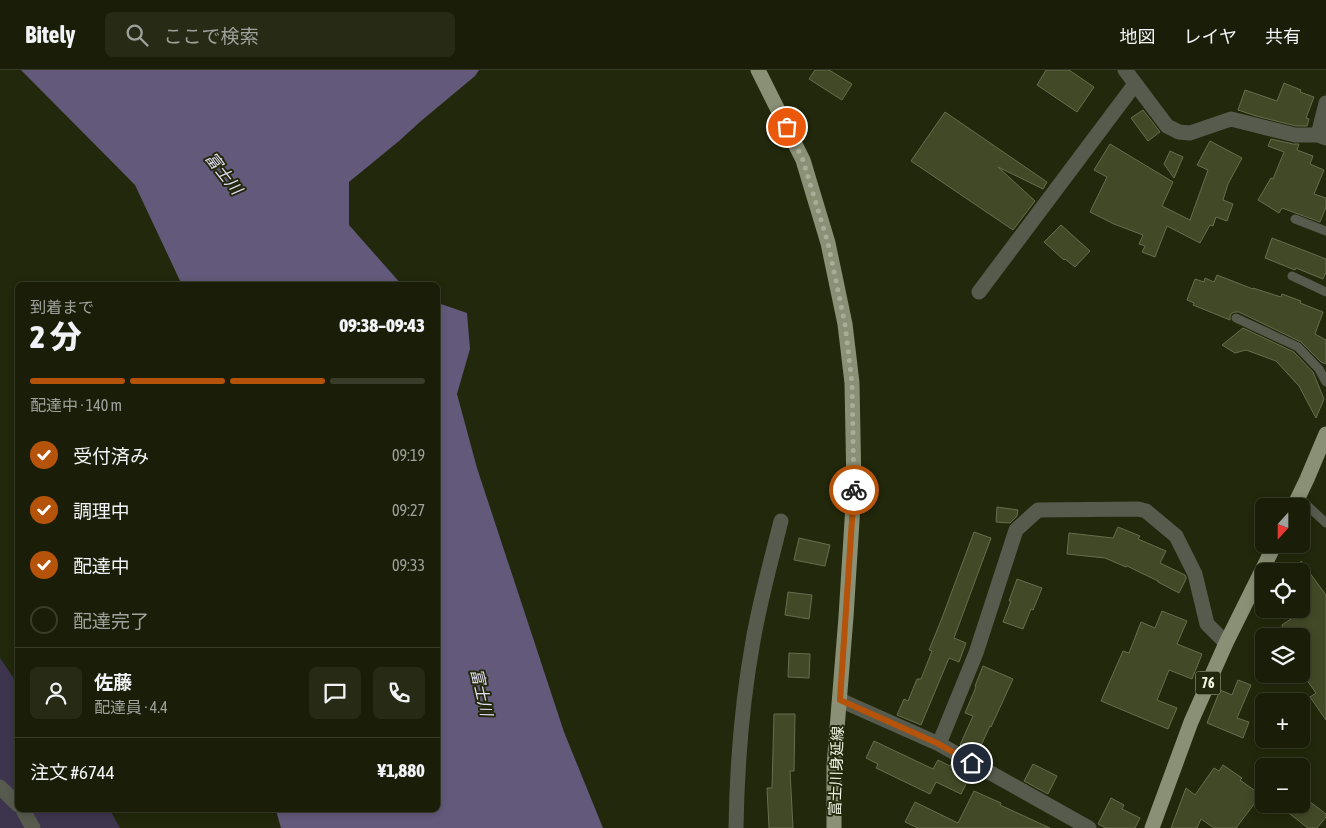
<!DOCTYPE html>
<html lang="ja">
<head>
<meta charset="utf-8">
<style>
  body { margin:0; font-family:"Asap Condensed","Noto Sans JP",sans-serif; background:#272b16; color:#f1f3f6; height:100vh; display:flex; flex-direction:column; font-size:19px; white-space:nowrap }
  * { box-sizing:border-box; margin:0 }
  p { font-size:16px; color:#9fa29c }
  .icon { flex:none; width:28px; height:28px; fill:none; stroke:currentColor; stroke-width:2; stroke-linecap:round; stroke-linejoin:round }
  .map { position:relative; flex:1; overflow:hidden }
  .drawer { position:absolute; left:15px; top:212px; width:425px; height:530px; display:flex; flex-direction:column; background:#1a1e08; border-radius:8px; box-shadow:0 2px 8px #0003,0 0 0 1px #383c29 }
  .drawer>* { flex:none }
  .needle { width:32px; rotate:201deg }
  .buttons { position:absolute; left:1255px; top:428px; display:grid; gap:10px }
  .buttons a { display:grid; place-items:center; width:55px; height:55px; border-radius:8px; background:#1a1e08; box-shadow:0 2px 8px #0003,0 0 0 1px #383c29; font-size:25px }
  .pin { position:absolute; display:grid; place-items:center; width:42px; height:42px; color:#fff; margin:-21px; border:2px solid #fff; border-radius:50%; box-shadow:0 1px 5px #0007 }
  .courier { position:absolute; display:grid; place-items:center; width:50px; height:50px; margin:-25px; border:4px solid #b45309; border-radius:50%; background:#fff; color:#222; box-shadow:0 1px 6px #0007 }
  .headline em { font-style:normal; font-weight:800 }
  .headline div { display:flex; flex-direction:column-reverse }
  .headline { display:flex; align-items:center; justify-content:space-between; height:85px; padding:0 15px }
  h1 { font-size:32px; font-weight:800; line-height:38px }
  .bar { display:grid; grid-template-columns:repeat(4,1fr); gap:8px 5px; align-content:center; height:60px; padding:0 15px }
  .bar i { height:6px; border-radius:4px; background:#383c29 }
  .bar .selected { background:#b45309 }
  .bar p { grid-column:span 4 }
  .line { display:flex; align-items:center; gap:12px; padding:0 15px; border-top:1px solid #383c29 }
  .line div { flex:1 }
  .round { display:grid; place-items:center; flex:none; width:52px; height:52px; border-radius:8px; background:#272b16 }
  ol { padding:0 15px; list-style:none }
  li { display:flex; align-items:center; gap:15px; height:55px }
  li p { margin-inline-start:auto }
  li .icon { padding:5px; border-radius:50%; background:#b45309; color:#fff; stroke-width:4 }
  li:last-child { color:#9fa29c }
  li i { width:28px; height:28px; border:2px solid #383c29; border-radius:50% }
  header { display:flex; align-items:center; gap:30px; box-sizing:border-box; height:70px; padding:0 25px; background:#1a1e08; border-bottom:1px solid #383c29 }
  header strong { font-size:24px }
  nav { display:flex; gap:28px; margin-inline-start:auto; font-size:18px }
  .search { width:350px; height:45px; background:#272b16; display:flex; align-items:center; gap:12px; box-sizing:border-box; padding:0 18px; border-radius:8px; color:#9fa29c; font-size:19px }
  .map>svg:first-child { display:block }
  .green { fill:#3d354e }
  .water { fill:#63597a }
  .building { fill:#414927; stroke:#666e4f }
  .lines { fill:none; stroke-linecap:round; stroke-linejoin:round }
  .lane { stroke:#575b4e; stroke-width:9 }
  .street { stroke:#575b4e; stroke-width:15 }
  .primary { stroke:#899075; stroke-width:15 }
  .done { stroke:#a8ad98; stroke-width:5; stroke-dasharray:0 9 }
  .route { stroke:#b45309; stroke-width:6 }
  .labels { text-anchor:middle; dominant-baseline:central; stroke-width:4; stroke-linejoin:round; paint-order:stroke }
  .shield { fill:#22280b; stroke:#b2b8a3; stroke-width:1 }
  .shield-label { font-size:14px; font-weight:bold; fill:#f0f5e4 }
  .street-label { font-size:15px; fill:#f0f5e4; stroke:#22280b }
  .water-label { font-size:16px; font-style:italic; fill:#e6dff7; stroke:#22280b }
</style>
</head>
<body>
<header>
<strong>Bitely</strong>
<div class="search"><svg class="icon" aria-label="search" viewBox="0 0 24 24"><circle cx="10" cy="10" r="6"/><path d="M15 15l6 6"/></svg>ここで検索</div>
<nav><a>地図</a><a>レイヤ</a><a>共有</a></nav>
</header>
<div class="map">
<svg width="1326" height="758" viewBox="0 0 1326 758">
  <rect width="100%" height="100%" fill="#22280b"/>
  <path class="green" d="M0,588L17,613L18,740H110L120,758H0Z"/>
  <path class="water" d="M21,0H479L475,6L421,51L399,71L349,112V155L402,215H182L135,115Z
    M438,233L467,243L470,279L457,324L477,398L564,662L603,758H281L277,744V740H438Z"/>
  <path class="building" d="M815,0H829L852,14L842,30L809,9Z
    M1046,0H1069L1094,17L1077,42L1037,15Z
    M1284,13L1301,20L1300,22L1314,27L1306,48L1309,49L1307,56H1296L1256,46L1238,40L1245,20L1277,31Z
    M1143,40L1160,62L1148,71L1131,48Z
    M945,42L1047,112L1043,119L998,97L1035,131L1013,160L911,91Z
    M1271,69L1293,74H1299L1297,80L1313,86L1310,94L1324,100L1314,124L1326,128V137L1320,152L1282,138L1279,143L1258,130L1271,108L1273,109L1284,82L1268,76Z
    M1210,71L1242,88L1228,114L1223,130L1233,134L1227,151L1216,147L1213,156L1210,155L1200,173L1167,156L1155,187L1142,182L1145,176L1139,174L1143,165L1114,154L1090,142L1107,107L1094,100L1110,74L1173,112L1162,136L1190,150L1208,100L1197,95Z
    M1170,81L1183,87L1174,108L1164,94Z
    M1061,155L1090,181L1075,197L1065,189L1064,190L1044,172Z
    M1272,168L1326,189V202L1323,209L1296,198L1295,200L1265,188Z
    M1217,205L1253,219V218L1281,227L1282,224L1301,231L1300,233L1323,242L1315,264L1326,270V294L1321,292L1301,272L1239,242H1235L1232,243L1230,246V250L1193,235L1194,233L1187,230L1195,209L1204,212L1205,208L1214,212Z
    M1243,258L1294,282L1313,302L1324,329L1316,348L1299,316L1276,291L1246,280L1235,283L1222,275Z
    M997,437L1018,440L1017,446L1010,453L996,452Z
    M1118,457L1140,466L1138,469L1166,481L1160,493L1185,505L1186,507V509L1179,523L1158,512V511L1127,496L1126,497L1105,488L1067,484L1069,463L1113,468Z
    M974,462L991,468L954,568L966,573L959,592L949,588L921,655L897,645L904,629L908,631L917,609H921L932,581L929,580L942,548Z
    M799,468L830,475L825,496L794,490Z
    M1301,491L1326,525V650L1310,627L1316,623L1301,602V566H1284L1282,555L1311,535L1301,523Z
    M1017,509L1042,518L1033,540L1031,539L1023,559L1003,552L1011,531H1009Z
    M788,522L812,525L809,549L785,545Z
    M1162,541L1187,551L1177,574L1202,584L1192,609L1169,600L1157,630L1177,638L1168,659L1101,631L1123,581L1129,583L1141,552L1155,558Z
    M789,583L810,584L809,608L788,607Z
    M983,596L1013,609L991,657L990,656L977,684L960,675L973,646L965,643L976,617L975,616Z
    M1238,610L1251,615L1237,648L1249,652L1243,668L1207,653L1220,620L1232,625Z
    M774,644H795L794,701H790L793,758H769L767,718H772Z
    M874,671L933,699L938,690L950,696L952,692L969,701L967,704L970,706L961,724L936,712L930,724L876,698L878,694L866,688Z
    M1033,694L1057,706L1048,724L1024,711Z
    M1223,695L1242,708L1240,710L1261,725L1236,758H1214L1201,749L1197,758H1171L1186,718L1195,725L1214,698L1219,701Z
    M974,721L1001,733L1000,735L1050,758H918L905,752L915,732L958,753Z
    M1301,725L1326,744V747L1317,758H1308L1277,734H1301Z
    M1111,728L1124,735L1122,739L1140,748L1135,758H1106L1098,754Z"/>
  <g class="lines">
    <path class="lane" d="M1295,149L1326,161
      M1292,206L1326,222
      M1236,248L1298,277L1319,299L1326,312
      M1298,427L1326,453"/>
    <path class="street" d="M1125,0L1167,56L1179,62L1190,63L1231,49L1295,65H1318L1326,68
      M1318,65L1326,33
      M979,222L1135,14
      M840,630L939,674L1089,758
      M939,674L976,583L1016,460L1038,440L1138,439L1146,441L1176,466L1195,504L1207,554L1226,573
      M0,717L18,735
      M23,740L33,758
      M736,758C737,695 742,632 753,571C760,530 771,491 781,451"/>
    <path class="primary" d="M758,0L803,90L828,173L845,254L852,313L854,419L846,547L834,696V758
      M1294,436L1307,409L1326,364
      M1152,758L1191,652L1226,573L1275,474"/>
  </g>
  <g class="lines">
    <path class="done" d="M787,57L803,90L828,173L845,254L852,313L854,420"/>
    <path class="route" d="M854,420L840,630L939,674L972,693"/>
  </g>
  <g class="labels">
    <rect class="shield" x="1195.5" y="601.5" width="25" height="23" rx="4"/>
    <g class="shield-label">
      <text x="1208" y="613">76</text>
    </g>
    <g class="street-label">
      <text transform="translate(836 701) rotate(-88)">富士川身延線</text>
    </g>
    <g class="water-label">
      <text transform="translate(224 103) rotate(52)">富士川</text>
      <text transform="translate(482 622) rotate(77)">富士川</text>
    </g>
  </g>
</svg>
<div class="buttons">
<a><svg class="needle" viewBox="-14 -14 28 28"><path d="M0-13l5 13h-10z" fill="#e53935"/><path d="M0 13l5-13h-10z" fill="#9fa29c"/></svg></a>
<a><svg class="icon" aria-label="locate" viewBox="0 0 24 24"><circle cx="12" cy="12" r="6"/><path d="M12 2v4M12 18v4M2 12h4M18 12h4"/></svg></a>
<a><svg class="icon" aria-label="layers" viewBox="0 0 24 24"><path d="M12 4l9 5-9 5-9-5zM3 14l9 5 9-5"/></svg></a>
<a>+</a>
<a>−</a>
</div>
<div class="pin" style="left:787px;top:57px;background:#ea580c"><svg class="icon" aria-label="bag" viewBox="0 0 24 24"><path d="M5 8h14l-1 12H6zM9 8a3 3 0 0 1 6 0"/></svg></div>
<div class="pin" style="left:972px;top:693px;background:#1f2937"><svg class="icon" aria-label="home" viewBox="0 0 24 24"><path d="M3 11l9-7 9 7M6 9v11h12V9"/></svg></div>
<div class="courier" style="left:854px;top:420px"><svg class="icon" aria-label="bike" viewBox="0 0 24 24"><circle cx="6" cy="16" r="4"/><circle cx="18" cy="16" r="4"/><path d="M6 16l4-8h5l3 8M10 8l3 8H6M13 5h3"/></svg></div>
<section class="drawer">
<div class="headline"><div><h1>2 分</h1><p>到着まで</p></div><em>09:38–09:43</em></div>
<div class="bar"><i class="selected"></i><i class="selected"></i><i class="selected"></i><i></i><p>配達中 · 140 m</p></div>
<ol>
<li><svg class="icon" aria-label="check" viewBox="0 0 24 24"><path d="M5 12l5 5 9-10"/></svg>受付済み<p>09:19</p></li>
<li><svg class="icon" aria-label="check" viewBox="0 0 24 24"><path d="M5 12l5 5 9-10"/></svg>調理中<p>09:27</p></li>
<li><svg class="icon" aria-label="check" viewBox="0 0 24 24"><path d="M5 12l5 5 9-10"/></svg>配達中<p>09:33</p></li>
<li><i></i>配達完了</li>
</ol>
<div class="line" style="height:90px"><a class="round"><svg class="icon" aria-label="person" viewBox="0 0 24 24"><circle cx="12" cy="8" r="4"/><path d="M4 21q1-7 8-7t8 7"/></svg></a><div><b>佐藤</b><p>配達員 · 4.4</p></div><a class="round"><svg class="icon" aria-label="chat" viewBox="0 0 24 24"><path d="M4 5h16v11H9l-5 4z"/></svg></a><a class="round"><svg class="icon" aria-label="phone" viewBox="0 0 24 24"><path d="M5 4h4l2 5-3 2q2 4 5 5l2-3 5 2v4C11 20 4 13 5 4z"/></svg></a></div>
<div class="line" style="height:65px"><div>注文 #6744</div><b>¥1,880</b></div>
</section>
</div>
</body>
</html>
